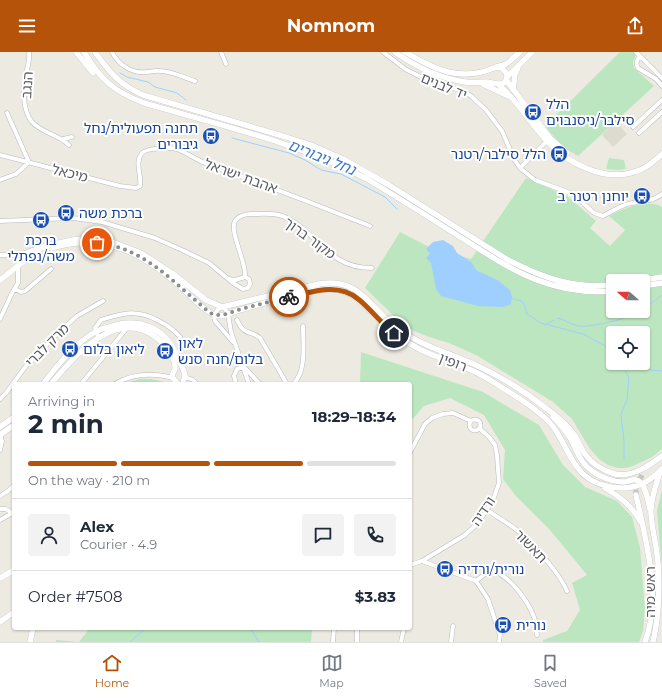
<!DOCTYPE html>
<html lang="en">
<head>
<meta charset="utf-8">
<style>
  body { margin:0; font-family:Montserrat,"Noto Sans Hebrew",sans-serif; background:#f2f2f3; color:#1f2937; height:100vh; display:flex; flex-direction:column; font-size:15px; white-space:nowrap }
  * { box-sizing:border-box; margin:0 }
  p { font-size:13px; color:#747a83 }
  .icon { flex:none; width:22px; height:22px; fill:none; stroke:currentColor; stroke-width:2; stroke-linecap:round; stroke-linejoin:round }
  .map { position:relative; flex:1; overflow:hidden }
  .panel { position:absolute; left:12px; top:330px; width:400px; height:248px; display:flex; flex-direction:column; background:#fff; border-radius:4px; box-shadow:0 1px 3px #0004 }
  .panel>* { flex:none }
  .needle { width:26px; rotate:290deg }
  .fabs { position:absolute; left:606px; top:222px; display:grid; gap:8px }
  .fabs a { display:grid; place-items:center; width:44px; height:44px; border-radius:4px; background:#fff; box-shadow:0 1px 3px #0004; font-size:20px }
  .pin { position:absolute; display:grid; place-items:center; width:34px; height:34px; color:#fff; margin:-17px; border:2px solid #fff; border-radius:50%; box-shadow:0 1px 4px #0007 }
  .courier { position:absolute; display:grid; place-items:center; width:40px; height:40px; margin:-20px; border:3px solid #b45309; border-radius:50%; background:#fff; color:#222; box-shadow:0 1px 5px #0007 }
  .overview em { font-style:normal; font-weight:700 }
  .overview div { display:flex; flex-direction:column-reverse }
  .overview { display:flex; align-items:center; justify-content:space-between; height:68px; padding:0 16px }
  h1 { font-size:26px; font-weight:700; line-height:30px }
  .bar { display:grid; grid-template-columns:repeat(4,1fr); gap:6px 4px; align-content:center; height:48px; padding:0 16px }
  .bar i { height:5px; border-radius:3px; background:#e0e1e3 }
  .bar .selected { background:#b45309 }
  .bar p { grid-column:span 4 }
  .line { display:flex; align-items:center; gap:10px; padding:0 16px; border-top:1px solid #e0e1e3 }
  .line div { flex:1 }
  .round { display:grid; place-items:center; flex:none; width:42px; height:42px; border-radius:4px; background:#f2f2f3 }
  header { display:flex; justify-content:space-between; align-items:center; height:52px; padding:0 16px; background:#b45309; color:#fff; font-size:18px; font-weight:700 }
  .menu { display:flex; justify-content:space-around; align-items:center; height:56px; border-top:1px solid #e0e1e3; background:#fff; font-size:11px; color:#747a83 }
  .menu a { display:grid; justify-items:center; gap:2px }
  .menu .selected { color:#b45309 }
  .map>svg:first-child { display:block }
  .education { fill:#dddbd0 }
  .green { fill:#bce6bf; fill-rule:evenodd }
  .water { fill:#9fcfff }
  .lines { fill:none; stroke-linecap:round; stroke-linejoin:round }
  .stream { stroke:#9fcfff; stroke-width:1 }
  .secondary-tunnel { stroke:#c8c8c2; stroke-width:5.5; stroke-dasharray:5.5 3; stroke-linecap:butt }
  .street-casing { stroke:#b7b9be; stroke-width:5 }
  .secondary-casing { stroke:#b7bac0; stroke-width:6 }
  .street { stroke:#fff; stroke-width:4 }
  .secondary { stroke:#fff; stroke-width:5.5 }
  .done { stroke:#8d8f8f; stroke-width:4; stroke-dasharray:0 7.2 }
  .route { stroke:#b45309; stroke-width:5 }
  .labels { text-anchor:middle; dominant-baseline:central; stroke-width:4; stroke-linejoin:round; paint-order:stroke }
  .street-label { font-size:14px; fill:#5a5d63; stroke:#fff }
  .transit-label { font-size:14px; fill:#164399; stroke:#fff; text-anchor:start }
  .water-label { font-size:15px; font-style:italic; fill:#3e77c6; stroke:#fff }
</style>
</head>
<body>
<header><svg class="icon" aria-label="menu" viewBox="0 0 24 24"><path d="M4 6h16M4 12h16M4 18h16"/></svg>Nomnom<svg class="icon" aria-label="share" viewBox="0 0 24 24"><path d="M12 15V3M7 8l5-5 5 5M5 13v7h14v-7"/></svg></header>
<div class="map">
<svg width="662" height="590" viewBox="0 0 662 590">
  <rect width="100%" height="100%" fill="#edebe1"/>
  <path class="education" d="M616,69L627,82L613,95L602,83Z"/>
  <path class="green" d="M620,0H633L636,3L633,10L634,16L654,34L578,104C564,96 555,87 545,74Z
    M609,106L624,108L626,117L617,118L606,117Z
    M526,126L567,144L596,169L590,176L610,194L625,178L609,164C623,157 647,146 662,155V397L652,405L633,414L626,416H618L608,413L599,407L590,397L572,367L553,350L476,303L449,291L429,285L412,278L396,266L365,236L400,180L431,196L471,207ZM613,229H643V259H613ZM613,281H643V311H613Z
    M361,300L483,340L539,373L563,413L585,435L617,449L632,465L640,495L645,557L643,579L639,590H543V588L567,579L580,558L572,531L587,523L550,478L514,442L503,427L505,398L484,363L450,346L424,354L410,370V332H360Z
    M139,327H151L173,332H124Z
    M662,438V516L657,459Z
    M90,576H312L311,590H56V588L79,590Z"/>
  <path class="water" d="M443,188L453,194L457,201L471,210L477,219L485,222L499,229L510,238L512,245L511,252L503,255L478,254L441,244L436,237L431,211L426,206L430,202L426,197L433,190Z"/>
  <g class="lines">
    <path class="stream" d="M120,21L127,25L148,30L155,35L177,41L186,48
      M232,86L289,101L305,108L321,118L341,122L385,145L397,157
      M511,246L521,249L524,252L527,262L541,271L583,282L613,298
      M643,258L662,243
      M557,266C564,267 570,272 578,274C590,276 631,266 642,259
      M545,273L554,268
      M627,311L651,318L662,319
      M624,407V389L621,362L627,348L629,326L624,316V311
      M250,576L259,590
      M130,590L146,576"/>
    <path class="secondary-tunnel" d="M636,443V435L642,423"/>
    <g class="street-casing">
      <path id="street" d="M29,0C30,8 28,14 26,21C23,36 22,58 32,70C42,81 59,83 69,93
        M112,0C118,13 133,22 147,20C151,20 156,18 160,19C172,19 184,26 195,29
        M221,0L226,12
        M383,0L405,17L421,25L462,39L471,44L486,58L502,79L514,107L520,116L535,128L573,142L594,161L603,164C613,159 621,153 632,151C643,148 653,150 662,142
        M636,0L640,4C637,8 635,11 638,16L656,27L662,34
        M640,4L662,26
        M633,75L662,48
        M639,81L662,60
        M63,87L72,85
        M0,103L120,134L136,136L140,134C142,123 134,111 142,101C147,96 170,95 177,97C187,101 195,107 205,111C260,131 315,152 370,174
        M520,116L548,88
        M0,128L16,122L28,111V108L7,61
        M0,169L73,166L102,170L155,186L182,198L209,211L233,231L243,237L248,236L250,232L249,227L245,225
        M0,203H19L40,195
        M245,225C247,211 229,180 235,169C238,164 246,162 251,162C260,162 270,161 279,163C302,169 320,196 340,208C350,214 360,216 372,216
        M229,227L235,228L245,225
        M15,237L21,240L25,239L51,217
        M222,255C216,258 213,263 215,269L233,290
        M224,255L228,262L231,280L249,332
        M0,267L12,241L18,231V217L19,213
        M237,268C245,285 249,277 260,286L287,332
        M98,285L95,276L101,268C124,261 137,257 159,269C167,273 174,278 180,285
        M185,325L193,328L197,332
        M81,332L127,276
        M115,332C133,321 153,321 173,326
        M236,332L234,324L237,317L244,315L260,332
        M293,332C307,320 303,291 303,274
        M0,347L6,341L26,314L56,283L77,264L103,249
        M469.5 373a5.5 5.5 0 1 1 11 0a5.5 5.5 0 1 1-11 0Z
        M0,382L2,389L0,398
        M410,400L425,372L432,366L443,362L453,361L471,369
        M0,444L8,439L14,433
        M0,457H6L12,461
        M487,458C497,465 508,471 518,479C533,492 559,520 567,539
        M0,468L14,460
        M422,509L476,529L488,547L500,583L499,590
        M410,513L422,509L465,483L478,471L493,448L499,431L497,403L495,393L489,385L479,376
        M476,529L490,518C508,521 528,549 534,565C536,571 536,578 537,583
        M357,576V590
        M333,590L334,576
        M401,590L404,576
        M451,590L453,574"/>
    </g>
    <g class="secondary-casing">
      <path id="secondary" d="M76,0L93,21
        M84,0C101,28 113,39 144,51C219,73 297,90 367,127C397,145 427,164 457,183C509,216 548,244 613,239
        M95,0C109,20 120,33 143,43L286,85L311,93L343,107L389,133L508,208C543,226 573,237 613,233
        M395,0C416,15 439,26 465,30C472,31 479,30 487,30C495,31 507,37 507,22L502,16L497,15
        M405,0C435,18 460,30 494,16C498,14 502,14 506,12C511,9 515,4 520,0
        M507,25L532,0
        M506,28L550,86L567,101
        M483,32L508,44
        M499,33C518,49 530,71 547,89C568,112 606,131 637,119C647,116 654,109 662,102
        M513,38L515,23L518,16
        M51,196C106,180 145,202 184,238C192,245 205,260 215,263C224,266 234,259 243,257C269,250 300,240 327,237C357,235 370,263 391,279C400,286 410,292 421,298C444,309 469,314 490,328C509,340 537,356 551,372C562,385 567,402 577,415C590,434 620,441 642,432C649,429 656,423 662,417
        M0,228L34,201L45,194L73,188L91,186L107,188L141,201L172,221L206,248L222,255L319,232C361,225 369,256 398,277C423,295 453,302 480,315C503,326 527,341 547,357C558,365 568,373 575,384C579,390 581,397 585,402C592,412 604,419 615,422C632,426 650,413 662,404
        M638,229L662,225
        M643,234L662,231
        M43,332C58,313 73,293 95,280C99,278 104,276 109,275C139,264 166,276 178,306C180,311 184,318 185,323C185,327 183,328 183,332
        M51,332C74,304 117,254 157,286C165,292 176,305 175,317C174,320 172,322 172,325L178,332
        M553,365C559,371 566,379 570,386C577,398 580,411 592,419C600,425 613,430 624,430C627,430 632,427 636,428C645,429 648,449 650,457
        M0,375L14,365
        M0,383L14,373
        M605,436C620,445 632,454 640,469
        M636,443C646,489 662,545 645,590
        M0,526L14,518
        M0,570L14,560
        M30,590L33,576
        M653,590C659,564 660,538 658,511C657,495 652,478 651,462C650,449 656,433 660,420"/>
    </g>
    <use href="#street" class="street"/>
    <use href="#secondary" class="secondary"/>
  </g>
  <g class="lines">
    <path class="done" d="M97,191C144,195 175,232 209,260L214,263H223L241,257L289,245"/>
    <path class="route" d="M289,245C312,240 338,230 358,247C371,257 380,271 394,281"/>
  </g>
  <defs>
    <g id="bus-disc" transform="scale(0.9)"><circle r="9.5" fill="#1a4fb4" stroke="#fff"/><path d="M-5-6H5V4H4V6H2V4H-2V6H-4V4H-5ZM-3.5-4V0h7V-4ZM-3.5 1.2v1.5H-2V1.2ZM2 1.2v1.5H3.5V1.2Z" fill="#fff"/></g>
  </defs>
  <g fill-rule="evenodd">
    <use href="#bus-disc" x="533" y="60"/>
    <use href="#bus-disc" x="211" y="84"/>
    <use href="#bus-disc" x="559" y="102"/>
    <use href="#bus-disc" x="642" y="144"/>
    <use href="#bus-disc" x="66" y="161"/>
    <use href="#bus-disc" x="41" y="168"/>
    <use href="#bus-disc" x="70" y="297"/>
    <use href="#bus-disc" x="165" y="299"/>
    <use href="#bus-disc" x="445" y="517"/>
    <use href="#bus-disc" x="503" y="573"/>
  </g>
  <g class="labels">
    <g class="street-label">
      <text transform="translate(27 33) rotate(-86)">הנגב</text>
      <text transform="translate(444 34) rotate(22)">יד לבנים</text>
      <text transform="translate(70 121) rotate(14)">מיכאל</text>
      <text transform="translate(241 124) rotate(20)">אהבת ישראל</text>
      <text transform="translate(310 186) rotate(36)">מקור ברוך</text>
      <text transform="translate(47 293) rotate(-45)">מרק לברי</text>
      <text transform="translate(453 310) rotate(21)">רופין</text>
      <text transform="translate(483 459) rotate(-56)">ורדיה</text>
      <text transform="translate(531 494) rotate(46)">תאשור</text>
      <text transform="translate(650 540) rotate(-90)">ראש מיה</text>
    </g>
    <g class="transit-label">
      <text x="546" y="52">הלל<tspan x="546" dy="16">סילבר/ניסנבוים</tspan></text>
      <text x="198" y="76" text-anchor="end">תחנה תפעולית/נחל<tspan x="198" dy="16">גיבורים</tspan></text>
      <text x="546" y="102" text-anchor="end">הלל סילבר/רטנר</text>
      <text x="629" y="144" text-anchor="end">יוחנן רטנר ב</text>
      <text x="79" y="161">ברכת משה</text>
      <text x="41" y="188" text-anchor="middle">ברכת<tspan x="41" dy="16">משה/נפתלי</tspan></text>
      <text x="178" y="291">לאון<tspan x="178" dy="16">בלום/חנה סנש</tspan></text>
      <text x="83" y="297">ליאון בלום</text>
      <text x="458" y="517">נורית/ורדיה</text>
      <text x="516" y="573">נורית</text>
    </g>
    <g class="water-label">
      <text transform="translate(322 105) rotate(22)">נחל גיבורים</text>
    </g>
  </g>
</svg>
<div class="fabs">
<a><svg class="needle" viewBox="-14 -14 28 28"><path d="M0-13l5 13h-10z" fill="#e53935"/><path d="M0 13l5-13h-10z" fill="#747a83"/></svg></a>
<a><svg class="icon" aria-label="locate" viewBox="0 0 24 24"><circle cx="12" cy="12" r="6"/><path d="M12 2v4M12 18v4M2 12h4M18 12h4"/></svg></a>
</div>
<div class="pin" style="left:97px;top:191px;background:#ea580c"><svg class="icon" aria-label="bag" viewBox="0 0 24 24"><path d="M5 8h14l-1 12H6zM9 8a3 3 0 0 1 6 0"/></svg></div>
<div class="pin" style="left:394px;top:281px;background:#1f2937"><svg class="icon" aria-label="home" viewBox="0 0 24 24"><path d="M3 11l9-7 9 7M6 9v11h12V9"/></svg></div>
<div class="courier" style="left:289px;top:245px"><svg class="icon" aria-label="bike" viewBox="0 0 24 24"><circle cx="6" cy="16" r="4"/><circle cx="18" cy="16" r="4"/><path d="M6 16l4-8h5l3 8M10 8l3 8H6M13 5h3"/></svg></div>
<section class="panel">
<div class="overview"><div><h1>2 min</h1><p>Arriving in</p></div><em>18:29–18:34</em></div>
<div class="bar"><i class="selected"></i><i class="selected"></i><i class="selected"></i><i></i><p>On the way · 210 m</p></div>
<div class="line" style="height:72px"><a class="round"><svg class="icon" aria-label="person" viewBox="0 0 24 24"><circle cx="12" cy="8" r="4"/><path d="M4 21q1-7 8-7t8 7"/></svg></a><div><b>Alex</b><p>Courier · 4.9</p></div><a class="round"><svg class="icon" aria-label="chat" viewBox="0 0 24 24"><path d="M4 5h16v11H9l-5 4z"/></svg></a><a class="round"><svg class="icon" aria-label="phone" viewBox="0 0 24 24"><path d="M5 4h4l2 5-3 2q2 4 5 5l2-3 5 2v4C11 20 4 13 5 4z"/></svg></a></div>
<div class="line" style="height:52px"><div>Order #7508</div><b>$3.83</b></div>
</section>
</div>
<nav class="menu">
<a class="selected"><svg class="icon" aria-label="home" viewBox="0 0 24 24"><path d="M3 11l9-7 9 7M6 9v11h12V9"/></svg>Home</a>
<a><svg class="icon" aria-label="map" viewBox="0 0 24 24"><path d="M3 6l6-2 6 2 6-2v14l-6 2-6-2-6 2zM9 4v14M15 6v14"/></svg>Map</a>
<a><svg class="icon" aria-label="saved" viewBox="0 0 24 24"><path d="M7 4h10v16l-5-4-5 4z"/></svg>Saved</a>
</nav>
</body>
</html>
